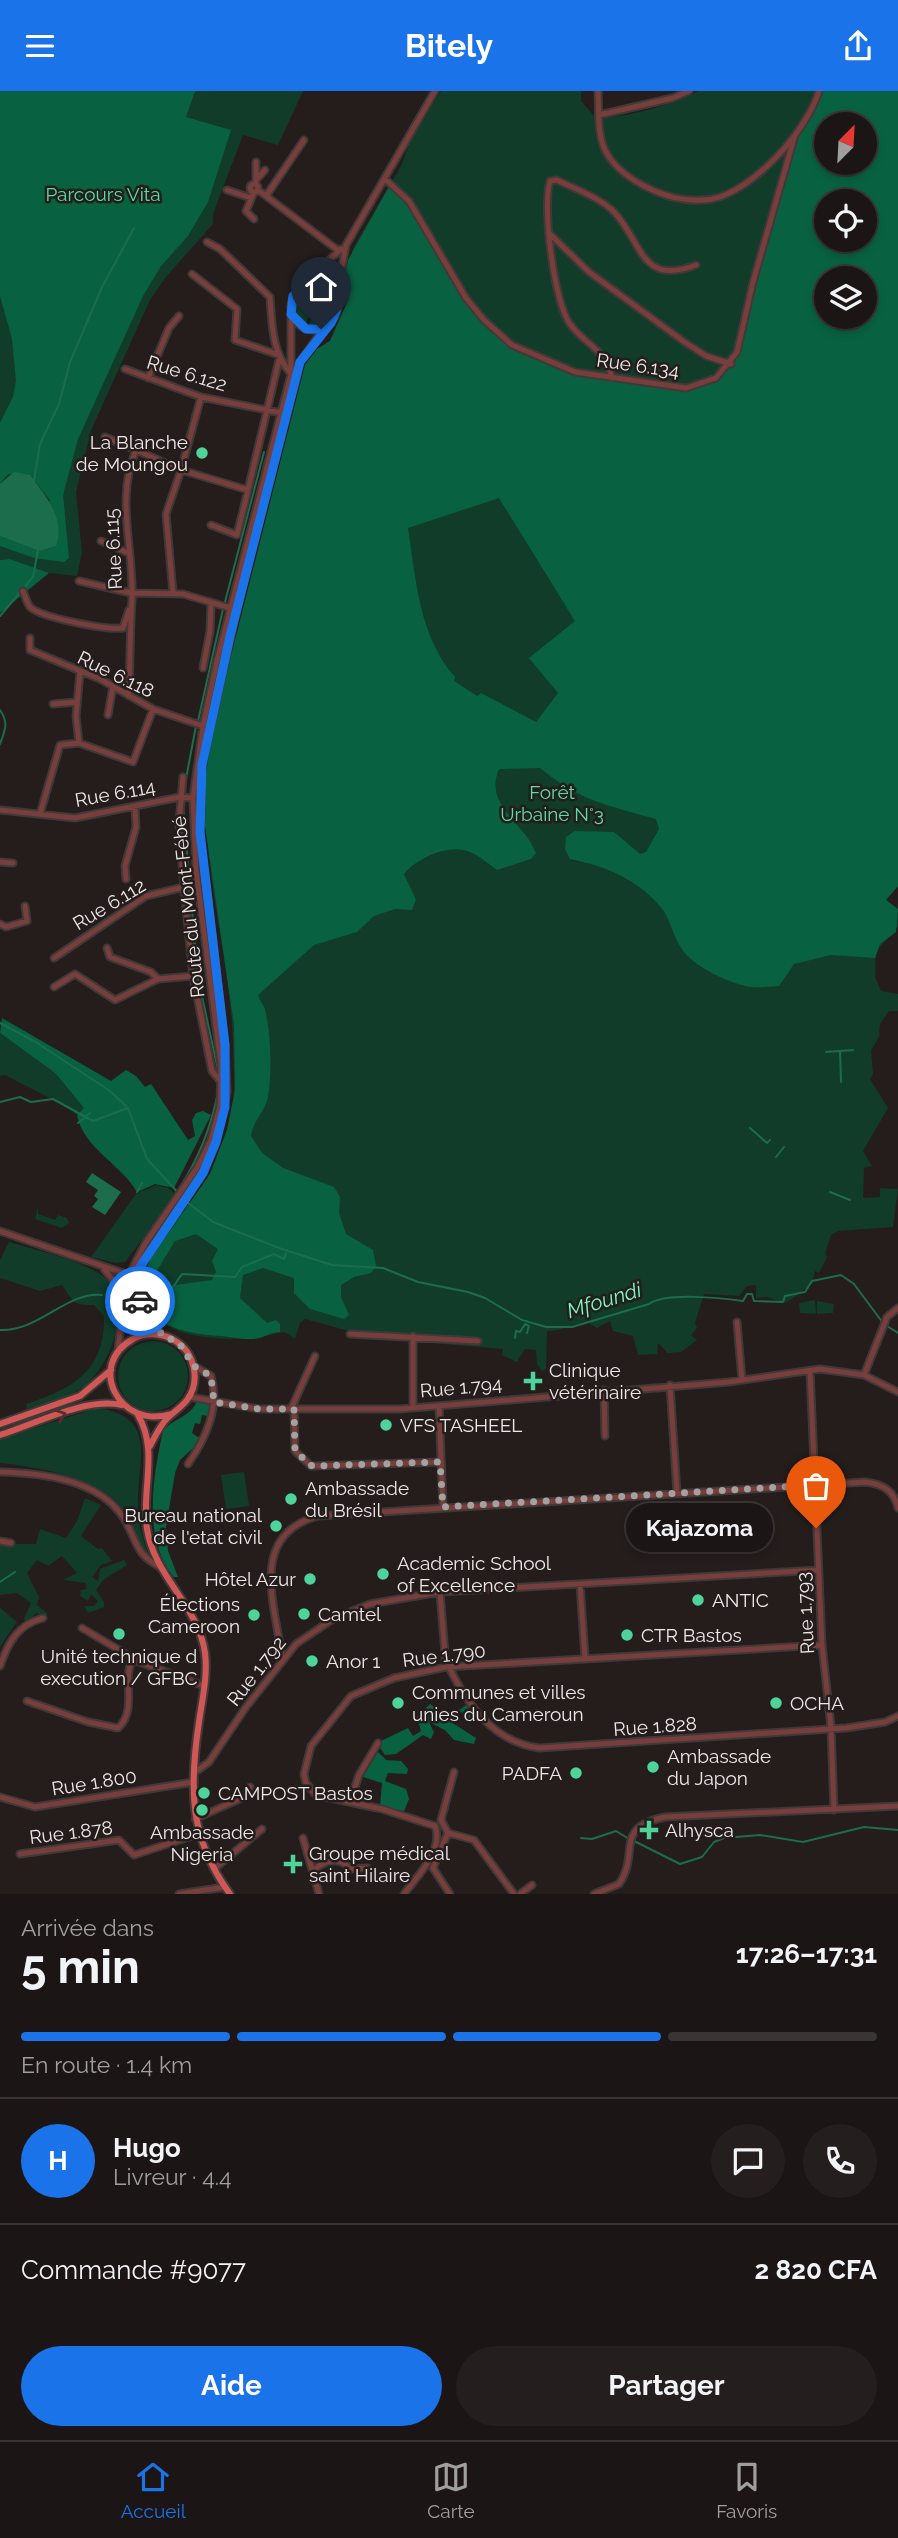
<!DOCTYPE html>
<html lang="fr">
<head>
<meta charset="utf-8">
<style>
  body { margin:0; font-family:Raleway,sans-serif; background:#241f1e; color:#f1f3f6; height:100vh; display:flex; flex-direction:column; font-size:26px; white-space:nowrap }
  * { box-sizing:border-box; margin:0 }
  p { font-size:23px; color:#a09fa0 }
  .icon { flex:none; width:38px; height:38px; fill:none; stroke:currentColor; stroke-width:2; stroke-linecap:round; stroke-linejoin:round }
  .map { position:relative; height:1803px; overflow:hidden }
  .sheet { display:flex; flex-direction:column; background:#1b1615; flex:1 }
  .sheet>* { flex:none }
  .needle { width:46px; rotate:24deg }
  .tools { position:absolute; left:814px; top:21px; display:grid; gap:14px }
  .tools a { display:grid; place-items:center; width:63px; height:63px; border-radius:50%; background:#1b1615; box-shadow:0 4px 10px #0003,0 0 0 2px #393534; font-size:35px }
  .pin { position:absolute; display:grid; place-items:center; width:60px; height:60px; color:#fff; margin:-72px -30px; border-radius:50% 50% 50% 0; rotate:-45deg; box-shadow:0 0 7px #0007 }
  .pin .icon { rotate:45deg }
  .courier { position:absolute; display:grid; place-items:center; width:70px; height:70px; margin:-35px; border:5px solid #1a73e8; border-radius:50%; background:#fff; color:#222; box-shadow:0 2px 9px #0007 }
  .bubble { position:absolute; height:49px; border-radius:24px; background:#1b1615; box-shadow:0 4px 10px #0003,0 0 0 2px #393534; font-size:23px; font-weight:700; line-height:49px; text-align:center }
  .head em { font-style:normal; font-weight:700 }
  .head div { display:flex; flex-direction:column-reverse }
  .head { display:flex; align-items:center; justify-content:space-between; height:119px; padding:0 21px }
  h1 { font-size:46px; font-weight:700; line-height:52px }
  .bar { display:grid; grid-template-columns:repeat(4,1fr); gap:10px 7px; align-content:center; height:84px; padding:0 21px }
  .bar i { height:9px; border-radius:5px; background:#393534 }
  .bar .on { background:#1a73e8 }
  .bar p { grid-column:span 4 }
  .line { display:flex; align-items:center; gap:18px; padding:0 21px; border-top:2px solid #393534 }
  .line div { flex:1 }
  .round { display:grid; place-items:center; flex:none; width:74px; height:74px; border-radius:37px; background:#241f1e }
  .primary-button { display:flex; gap:14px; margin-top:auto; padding:14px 21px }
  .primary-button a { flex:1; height:80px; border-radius:42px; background:#1a73e8; color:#fff; font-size:28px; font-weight:700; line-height:80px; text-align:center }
  .primary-button a+a { background:#241f1e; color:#f1f3f6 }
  header { display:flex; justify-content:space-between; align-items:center; height:91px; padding:0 21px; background:#1a73e8; color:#fff; font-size:32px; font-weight:700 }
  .dock { display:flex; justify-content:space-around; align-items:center; height:98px; border-top:2px solid #393534; background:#1b1615; font-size:19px; color:#a09fa0 }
  .dock a { display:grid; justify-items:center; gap:4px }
  .dock .on { color:#1a73e8 }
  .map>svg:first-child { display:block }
  .green { fill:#113c29; fill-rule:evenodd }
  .forest { fill:#086241; fill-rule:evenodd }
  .water { fill:#1b6d4c }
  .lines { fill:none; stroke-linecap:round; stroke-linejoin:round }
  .stream { stroke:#1b6d4c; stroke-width:2 }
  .minor-casing { stroke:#403938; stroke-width:9 }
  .major-casing { stroke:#403938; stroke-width:10 }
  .minor { stroke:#773e3c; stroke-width:5 }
  .major { stroke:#cf5857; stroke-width:6 }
  .oneway { stroke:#572f2e }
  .done { stroke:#a7a0a0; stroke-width:7; stroke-dasharray:0 12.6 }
  .route { stroke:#1a73e8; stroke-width:9 }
  .poi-dot { fill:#4ed39a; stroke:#241d1c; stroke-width:2.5 }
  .labels { text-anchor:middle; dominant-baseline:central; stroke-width:5; stroke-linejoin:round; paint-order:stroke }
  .park-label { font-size:19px; fill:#55dfa3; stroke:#241d1c }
  .street-label { font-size:19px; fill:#ede7e7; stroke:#241d1c }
  .poi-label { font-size:19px; fill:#ede7e7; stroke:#241d1c; text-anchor:start }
  .water-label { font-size:21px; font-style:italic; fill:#74fbbd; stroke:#241d1c }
</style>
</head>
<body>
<header><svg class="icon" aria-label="menu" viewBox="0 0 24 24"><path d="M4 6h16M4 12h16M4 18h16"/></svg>Bitely<svg class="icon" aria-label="share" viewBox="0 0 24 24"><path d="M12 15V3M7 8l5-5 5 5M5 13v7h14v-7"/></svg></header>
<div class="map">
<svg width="898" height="1803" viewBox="0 0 898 1803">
  <rect width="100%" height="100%" fill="#241d1c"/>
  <path class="green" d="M0,0H303L278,54L243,44L213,123V133L166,186L150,209L92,337L76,401L82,461L77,485L49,482L10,468L0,469Z
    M441,0H581V10L595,26C629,27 668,15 699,0H898V795L886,809L898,818V836L876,860L875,886L881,900L898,903V920H889L880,933L879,946L871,959L873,983L870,988L888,1017L863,1060L872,1075L864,1077L863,1107L880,1106V1097L898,1098L893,1136L838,1140L831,1144L825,1162L827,1166L819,1182L815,1180L812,1193C801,1200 796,1207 784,1212L767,1206L756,1207V1194L747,1195L739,1205L704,1203L695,1232L697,1237L691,1244L697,1249L681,1261L668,1262L658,1252L657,1263L638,1264L633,1245L613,1240L610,1230L597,1237L590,1233L591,1230C575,1232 563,1240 547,1240L546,1278L542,1280L537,1273L536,1259L525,1258L517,1271L502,1264L503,1258L419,1251L407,1246L349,1240L305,1228L300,1232L295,1248L285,1241C275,1242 265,1246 255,1247C222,1249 167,1249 148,1216C124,1175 190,1118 209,1084C220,1063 227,1041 232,1019C236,995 233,974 233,951C230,879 211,808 206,736C203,703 208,669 213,636L305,274L317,258L330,250L349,207L345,185L353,157L401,75L411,49ZM826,33H864V72H826ZM826,110H864V149H826ZM826,187H864V226H826Z
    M307,196H319L314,211L297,205Z
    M322,197L333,208V222L317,215Z
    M296,207L312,216L306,233L295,222Z
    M316,216L332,223L321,233L309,234Z
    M0,942L55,982L84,1017L77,1024C54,1007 30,998 5,984L0,985Z
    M156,1094L168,1097L177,1104L125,1171L116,1172L91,1166L136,1103Z
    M38,1116V1123L55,1129L58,1124L67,1127L69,1132L62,1137L35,1128Z
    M9,1151C35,1159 84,1169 105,1187C135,1213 110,1276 83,1296C68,1307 45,1312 27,1318L26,1313C72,1298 105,1281 104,1225L94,1214C71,1214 74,1211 62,1194L40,1200L0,1187V1169Z
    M815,1209L816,1223L800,1222L799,1212Z
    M817,1210L834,1213L833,1222L817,1223Z
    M118 1285a35 35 0 1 1 70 0a35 35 0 1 1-70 0Z
    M97,1317C161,1326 136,1372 138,1417C138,1434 143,1449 149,1466C134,1458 135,1438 127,1424C108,1387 37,1376 0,1372V1348Z
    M244,1381L249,1415L226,1418L221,1384Z
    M85,1407L101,1414L81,1445L98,1458L102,1457L112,1470L101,1474L92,1486L98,1490L100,1478L124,1469L127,1474L103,1489L96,1499L104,1511V1516L88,1522L84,1515H94L98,1510L91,1503L88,1510L80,1505L81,1499L86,1498V1492L63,1489L77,1482L62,1465L48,1475L37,1469L27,1482L39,1506L37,1514L48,1523L44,1525L36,1522L27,1532L24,1528L31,1512L17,1502L0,1504V1453H36L40,1438L66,1447L77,1430Z
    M0,1517L17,1531L0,1556Z"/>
  <path class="forest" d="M0,0H195L186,26L231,39L208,111L188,145L161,175L143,205L78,348L63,404L69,467L64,471L34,467L0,455V445L39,460L50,409L30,384L8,383L0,393V332L13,306L16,290L12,248L0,205Z
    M819,0H898V795L886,809L898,818L896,841L880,853L875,867L831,864L794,873L779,895C771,895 761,897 752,896C732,894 692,875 682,858C672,844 671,828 660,815C635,787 605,775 570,768L565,758L566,746L575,740L614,741L640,763L646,761L659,738L656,728C607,714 580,710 540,677L499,678C483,714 525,732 536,762L531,768L497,779C487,772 477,762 464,759C444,755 416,768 404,783L416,809L412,819L395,818L374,825L357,841L314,854L258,904C260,910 263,913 265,918C271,943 272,981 268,1006C265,1021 253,1029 251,1045L262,1062L283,1077L334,1096L340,1106L339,1122L346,1143L373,1159L376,1175L371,1182L354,1186L341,1194V1206L349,1224L344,1228L310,1218L294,1202V1187L263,1177L243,1184L240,1207L267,1232L276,1229L280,1233V1241C271,1241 267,1245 259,1247C248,1250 232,1246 221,1245C172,1242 128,1228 150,1169L210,1083L227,1039L235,999L234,934L205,735L206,683L213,636L305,274L317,258L330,250L349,207L345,185L348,169L391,92L399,98L466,207L512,254L575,281L673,296L696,295L724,280L731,273L795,44ZM826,33H864V72H826ZM826,110H864V149H826ZM826,187H864V226H826ZM499,407L575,530L529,567L558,602L536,631L481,602L477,605L454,590L455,586C419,545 416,489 408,437ZM196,1143L218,1158L212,1170L216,1181L212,1189L153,1197L152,1188L175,1150Z
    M10,468L49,482L0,522V469Z
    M2,927L111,990L126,979L136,985L145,996L151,993L188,1049L195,1045L192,1029L196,1022L203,1020L211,1024L174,1097L155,1093L137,1101C120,1072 84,1058 77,1024L84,1017L55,982L0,942Z
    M197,1310L210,1314L207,1325L202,1324L200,1333L195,1332L192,1342L202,1349L180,1369L175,1382L166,1436L168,1460L178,1486H174C142,1449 153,1384 163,1340C173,1327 190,1327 197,1310Z
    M430,1613L450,1626L466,1614L475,1628L473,1630L461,1621L451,1631L476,1647L474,1653L454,1649L445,1639L429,1631L434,1641L431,1648L423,1644L396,1663L385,1664L380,1657L381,1650L408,1637L413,1645L421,1640L417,1626Z
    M378,1661L386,1669L401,1670L408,1678L407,1683L388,1682L385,1690L406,1698L409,1708L404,1720L380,1715L382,1692L363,1686Z"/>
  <path class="water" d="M14,381L30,384C45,404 66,428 56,455L39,460L0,445V393Z
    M92,1082L121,1101L105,1124L92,1116L98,1108L94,1105L98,1099L86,1091Z"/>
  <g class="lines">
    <path class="stream" d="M34,389L40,353L59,313L70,271L102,196L134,137
      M225,511L264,361
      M0,525L33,486L38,459
      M0,619C9,632 5,639 0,653
      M198,630L223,518
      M184,698L196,635
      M183,714L198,887L218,979
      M0,932L34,950L110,1000L128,1017L147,1068L183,1107
      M840,960L841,991
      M826,961L853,959
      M0,1011L20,1006L31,1011L53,1008L93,1030L128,1017
      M78,1032L90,1022
      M750,1037L767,1052L770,1049
      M776,1066L784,1056
      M178,1099C199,1068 211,1037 218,1001
      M137,1101L142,1092
      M830,1101L850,1109
      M187,1111L213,1131L279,1157L332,1174L383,1177L418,1191L468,1201L485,1207L522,1229L546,1236H572L649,1213C665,1201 722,1207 743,1210L747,1203H752L754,1210L783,1211L785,1205L805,1201L812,1190L841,1184L854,1193L883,1232
      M153,1203L173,1196L182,1183L235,1186L242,1176L274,1163L284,1168L287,1159
      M887,1235L898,1242
      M0,1239C38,1241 67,1200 102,1204
      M515,1247L516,1240L520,1241L525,1233L529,1235L527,1242
      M0,1491L15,1481
      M581,1747L592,1748L616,1740L629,1748
      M634,1750L680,1773L702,1766L714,1751L724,1747L760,1744L803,1751L864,1736L898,1739"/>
    <g class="minor-casing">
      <path id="minor" d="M598,0C599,18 597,42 605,59C613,75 629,87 644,95C666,106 687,112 712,108C753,100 807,40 819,0
        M599,24L673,7L689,0
        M256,71V93
        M257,88L265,79
        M385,88L409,110L466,207L484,229L512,254L575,281L686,297L716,287L737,261L753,191L795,44
        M250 97a4 4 0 1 1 8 0a4 4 0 1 1-8 0Z
        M227,99L251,107
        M258,99L339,160
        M254,101L246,120L254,128
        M266,105L304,49
        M551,144L589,181L683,250L706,265L731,273
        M207,151L220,158L270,206C272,235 272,261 291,283
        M192,183L237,218L235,249L279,264
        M305,192L341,158
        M291 216a23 23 0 1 1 46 0a23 23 0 1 1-46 0Z
        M336,207L346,154L435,0
        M125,278L201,306L282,322
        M148,287L169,237L179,225
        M612,287C605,257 586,255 570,233C554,211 542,115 550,90L557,89C575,98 601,107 615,122C643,153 641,195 696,174
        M105,346L136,359
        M211,434L237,444L248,399
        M101,450L128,462
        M79,490L131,502L183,503L230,517
        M23,500C25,505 27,512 30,516C42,527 106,539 123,537L129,519
        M173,502L166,423L181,379L248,399L279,269
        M30,547V559L100,588L153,618L203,635
        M203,577L210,540L211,511
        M80,581L76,625L79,652L133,671L153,618
        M129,605C130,572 130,540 132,508C134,457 115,408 136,359L181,379L201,306
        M53,613L77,611
        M108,624L113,595
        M183,686L179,733L184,796L193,885L212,980L222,992
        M0,719L75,727L180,706L193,707
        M40,723L60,654L79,652
        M0,771L13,772
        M126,788L125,775L136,736L135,716
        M0,833L6,836L27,830L25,815
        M107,857L110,866L151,881L158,888L193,885
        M54,867L146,805L184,796
        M54,896L75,883L115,909L158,888
        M0,1140L129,1184
        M104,1178L124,1203
        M737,1231L742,1289
        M350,1243L478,1250
        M162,1244L140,1211L136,1187L145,1166L203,1082L216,1051L227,1001L225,954L200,742L202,674L237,518L300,271L324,237
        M118,1261L124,1203L129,1184L145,1153L197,1077L211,1049L220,1015L221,974L196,779L193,707L203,635L217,570L291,283V223
        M810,1280L822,1554L831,1636L834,1719
        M864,1284L887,1226L898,1217
        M670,1294L677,1402
        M604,1299L605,1345
        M190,1306L259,1318H400L729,1291L820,1278L864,1284L898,1301
        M439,1315L443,1416
        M413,1317V1245
        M291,1318L315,1265
        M294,1318L295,1360L311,1375L440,1371
        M188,1373C206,1347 220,1317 211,1285L194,1275
        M0,1381C41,1382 98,1388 123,1426C137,1448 134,1463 160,1476
        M0,1450L11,1452
        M580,1493L585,1567
        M440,1501L446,1576
        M82,1537L136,1569
        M282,1567C275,1513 248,1444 318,1425L865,1391C882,1393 894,1399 898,1417
        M0,1575C8,1552 17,1534 43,1527
        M449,1576C468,1615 494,1651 539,1657L846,1637L885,1631L898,1625
        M27,1610L88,1631L118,1637C139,1619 120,1582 134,1569L204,1595
        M195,1681L209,1671L246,1616L296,1553L333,1528L370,1513L440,1501L819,1479
        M0,1706L35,1716L194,1691
        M350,1711L359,1684L378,1652
        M195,1728L244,1706L250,1696
        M448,1742L441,1729L454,1681
        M303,1747L319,1803
        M20,1763L119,1749L134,1764L198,1743
        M214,1778L262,1738
        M313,1780C324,1769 340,1765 350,1778L368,1777
        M179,1803L225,1796
        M404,1803C418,1784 444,1759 435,1735L382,1718L316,1704L306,1692L304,1683L311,1655L351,1605L394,1587L446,1576L822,1554
        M450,1803L433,1777L448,1742L474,1749L514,1803
        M520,1803L532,1794
        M594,1803L619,1793C641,1761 612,1737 665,1726L898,1715"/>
    </g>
    <g class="major-casing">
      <path id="major" d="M138,1324C159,1360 141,1399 147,1438C154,1485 199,1516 205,1562C208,1585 202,1609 199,1631C189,1697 189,1747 230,1803
        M0,1333L80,1305L111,1279
        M0,1344C35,1333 86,1306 122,1314
        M150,1355C154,1347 158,1339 164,1331C170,1323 180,1318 187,1309C201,1290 195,1261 174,1249C162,1242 145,1241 133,1248C86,1274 119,1339 171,1323"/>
    </g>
    <use href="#minor" class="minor"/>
    <use href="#major" class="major"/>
  </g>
  <defs><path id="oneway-chevron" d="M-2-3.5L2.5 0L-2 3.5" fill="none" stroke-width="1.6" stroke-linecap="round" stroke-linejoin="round" transform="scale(1.75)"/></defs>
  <use class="oneway" href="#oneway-chevron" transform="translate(61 1324) rotate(-20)"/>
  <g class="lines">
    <path class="done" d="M140,1210L162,1244L179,1252L194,1275L211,1285L214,1311L259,1318H294L295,1360L312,1375L440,1371L443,1416L814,1394L816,1437"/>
    <path class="route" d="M140,1210L136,1187L140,1176L203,1082L216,1051L225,1016V954L200,741L202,674L230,545L300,271L331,232L337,218C337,200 325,191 307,193L293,205L291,223L306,238H321"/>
  </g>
  <g class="poi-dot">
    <circle cx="202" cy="362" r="7"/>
    <path d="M529.5 1279.5h7v7h7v7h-7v7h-7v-7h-7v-7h7z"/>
    <circle cx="386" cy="1334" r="7"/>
    <circle cx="291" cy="1408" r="7"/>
    <circle cx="276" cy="1435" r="7"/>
    <circle cx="383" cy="1483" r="7"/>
    <circle cx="310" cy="1488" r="7"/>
    <circle cx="698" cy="1509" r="7"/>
    <circle cx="304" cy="1523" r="7"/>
    <circle cx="254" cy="1524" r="7"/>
    <circle cx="119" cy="1543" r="7"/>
    <circle cx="627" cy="1544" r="7"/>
    <circle cx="312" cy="1570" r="7"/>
    <circle cx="398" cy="1612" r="7"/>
    <circle cx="776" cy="1612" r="7"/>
    <circle cx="653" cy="1676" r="7"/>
    <circle cx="576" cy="1682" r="7"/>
    <circle cx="204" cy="1702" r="7"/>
    <circle cx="202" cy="1719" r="7"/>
    <path d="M645.5 1728.5h7v7h7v7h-7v7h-7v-7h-7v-7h7z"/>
    <path d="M289.5 1762.5h7v7h7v7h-7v7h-7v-7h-7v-7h7z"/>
  </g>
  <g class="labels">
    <g class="park-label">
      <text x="103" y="103">Parcours Vita</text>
      <text x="552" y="701">Forêt<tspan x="552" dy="22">Urbaine N°3</tspan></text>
    </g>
    <g class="street-label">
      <text transform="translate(638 274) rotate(8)">Rue 6.134</text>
      <text transform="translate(187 282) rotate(17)">Rue 6.122</text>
      <text transform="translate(113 458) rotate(-93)">Rue 6.115</text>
      <text transform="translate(116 583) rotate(26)">Rue 6.118</text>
      <text transform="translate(115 702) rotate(-10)">Rue 6.114</text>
      <text transform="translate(109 813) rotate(-31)">Rue 6.112</text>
      <text transform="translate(188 816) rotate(-96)">Route du Mont-Fébé</text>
      <text transform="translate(461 1296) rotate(-5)">Rue 1.794</text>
      <text transform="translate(805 1522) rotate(-93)">Rue 1.793</text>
      <text transform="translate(444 1564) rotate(-7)">Rue 1.790</text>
      <text transform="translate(256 1580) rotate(-52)">Rue 1.792</text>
      <text transform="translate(655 1635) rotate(-4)">Rue 1.828</text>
      <text transform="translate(94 1691) rotate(-9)">Rue 1.800</text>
      <text transform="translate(71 1741) rotate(-7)">Rue 1.878</text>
    </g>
    <g class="poi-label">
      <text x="188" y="351" text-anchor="end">La Blanche<tspan x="188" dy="22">de Moungou</tspan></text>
      <text x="549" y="1279">Clinique<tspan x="549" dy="22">vétérinaire</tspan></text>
      <text x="400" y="1334">VFS TASHEEL</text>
      <text x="305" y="1397">Ambassade<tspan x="305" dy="22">du Brésil</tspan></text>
      <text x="262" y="1424" text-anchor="end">Bureau national<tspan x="262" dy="22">de l'etat civil</tspan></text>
      <text x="397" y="1472">Academic School<tspan x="397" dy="22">of Excellence</tspan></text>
      <text x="296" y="1488" text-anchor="end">Hôtel Azur</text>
      <text x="712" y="1509">ANTIC</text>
      <text x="240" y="1513" text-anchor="end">Élections<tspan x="240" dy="22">Cameroon</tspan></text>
      <text x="318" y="1523">Camtel</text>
      <text x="641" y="1544">CTR Bastos</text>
      <text x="119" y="1565" text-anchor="middle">Unité technique d<tspan x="119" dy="22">execution / GFBC</tspan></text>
      <text x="326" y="1570">Anor 1</text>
      <text x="412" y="1601">Communes et villes<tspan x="412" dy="22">unies du Cameroun</tspan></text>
      <text x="790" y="1612">OCHA</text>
      <text x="667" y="1665">Ambassade<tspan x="667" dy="22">du Japon</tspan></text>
      <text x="562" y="1682" text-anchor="end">PADFA</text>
      <text x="218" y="1702">CAMPOST Bastos</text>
      <text x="665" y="1739">Alhysca</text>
      <text x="202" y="1741" text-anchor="middle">Ambassade<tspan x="202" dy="22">Nigeria</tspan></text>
      <text x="309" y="1762">Groupe médical<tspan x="309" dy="22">saint Hilaire</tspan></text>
    </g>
    <g class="water-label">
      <text transform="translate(604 1209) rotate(-17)">Mfoundi</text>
    </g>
  </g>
</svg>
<div class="tools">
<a><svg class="needle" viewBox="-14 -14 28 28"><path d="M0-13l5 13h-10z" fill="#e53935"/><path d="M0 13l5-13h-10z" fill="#a09fa0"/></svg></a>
<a><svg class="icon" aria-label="locate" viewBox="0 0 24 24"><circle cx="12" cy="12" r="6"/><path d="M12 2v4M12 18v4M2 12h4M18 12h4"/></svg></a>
<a><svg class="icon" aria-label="layers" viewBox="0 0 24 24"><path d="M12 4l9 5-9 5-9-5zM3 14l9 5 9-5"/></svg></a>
</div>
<div class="pin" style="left:816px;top:1437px;background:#ea580c"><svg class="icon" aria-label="bag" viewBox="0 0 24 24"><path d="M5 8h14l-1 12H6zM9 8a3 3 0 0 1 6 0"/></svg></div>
<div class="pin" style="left:321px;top:238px;background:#1f2937"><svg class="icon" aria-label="home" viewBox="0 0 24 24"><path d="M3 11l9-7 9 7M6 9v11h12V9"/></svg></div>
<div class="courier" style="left:140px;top:1210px"><svg class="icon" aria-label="car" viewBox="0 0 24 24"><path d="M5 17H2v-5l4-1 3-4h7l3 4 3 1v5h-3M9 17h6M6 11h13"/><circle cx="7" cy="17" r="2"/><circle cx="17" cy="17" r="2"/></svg></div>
<div class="bubble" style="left:626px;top:1412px;width:147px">Kajazoma</div>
</div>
<section class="sheet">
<div class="head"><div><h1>5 min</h1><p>Arrivée dans</p></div><em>17:26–17:31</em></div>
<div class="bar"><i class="on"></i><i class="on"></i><i class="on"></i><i></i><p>En route · 1.4 km</p></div>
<div class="line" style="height:126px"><b class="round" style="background:#1a73e8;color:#fff">H</b><div><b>Hugo</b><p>Livreur · 4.4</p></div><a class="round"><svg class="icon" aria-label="chat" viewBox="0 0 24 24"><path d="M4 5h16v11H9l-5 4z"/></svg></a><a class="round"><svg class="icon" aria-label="phone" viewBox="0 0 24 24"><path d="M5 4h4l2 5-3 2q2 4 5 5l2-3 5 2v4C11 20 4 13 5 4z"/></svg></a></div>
<div class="line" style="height:91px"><div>Commande #9077</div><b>2 820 CFA</b></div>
<div class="primary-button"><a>Aide</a><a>Partager</a></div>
</section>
<nav class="dock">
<a class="on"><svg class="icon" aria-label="home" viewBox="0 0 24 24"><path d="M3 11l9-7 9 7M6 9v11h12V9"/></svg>Accueil</a>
<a><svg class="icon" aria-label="map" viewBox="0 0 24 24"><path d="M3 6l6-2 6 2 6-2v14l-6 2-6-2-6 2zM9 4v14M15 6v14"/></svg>Carte</a>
<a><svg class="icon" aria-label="saved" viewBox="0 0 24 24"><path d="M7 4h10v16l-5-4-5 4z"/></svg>Favoris</a>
</nav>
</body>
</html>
